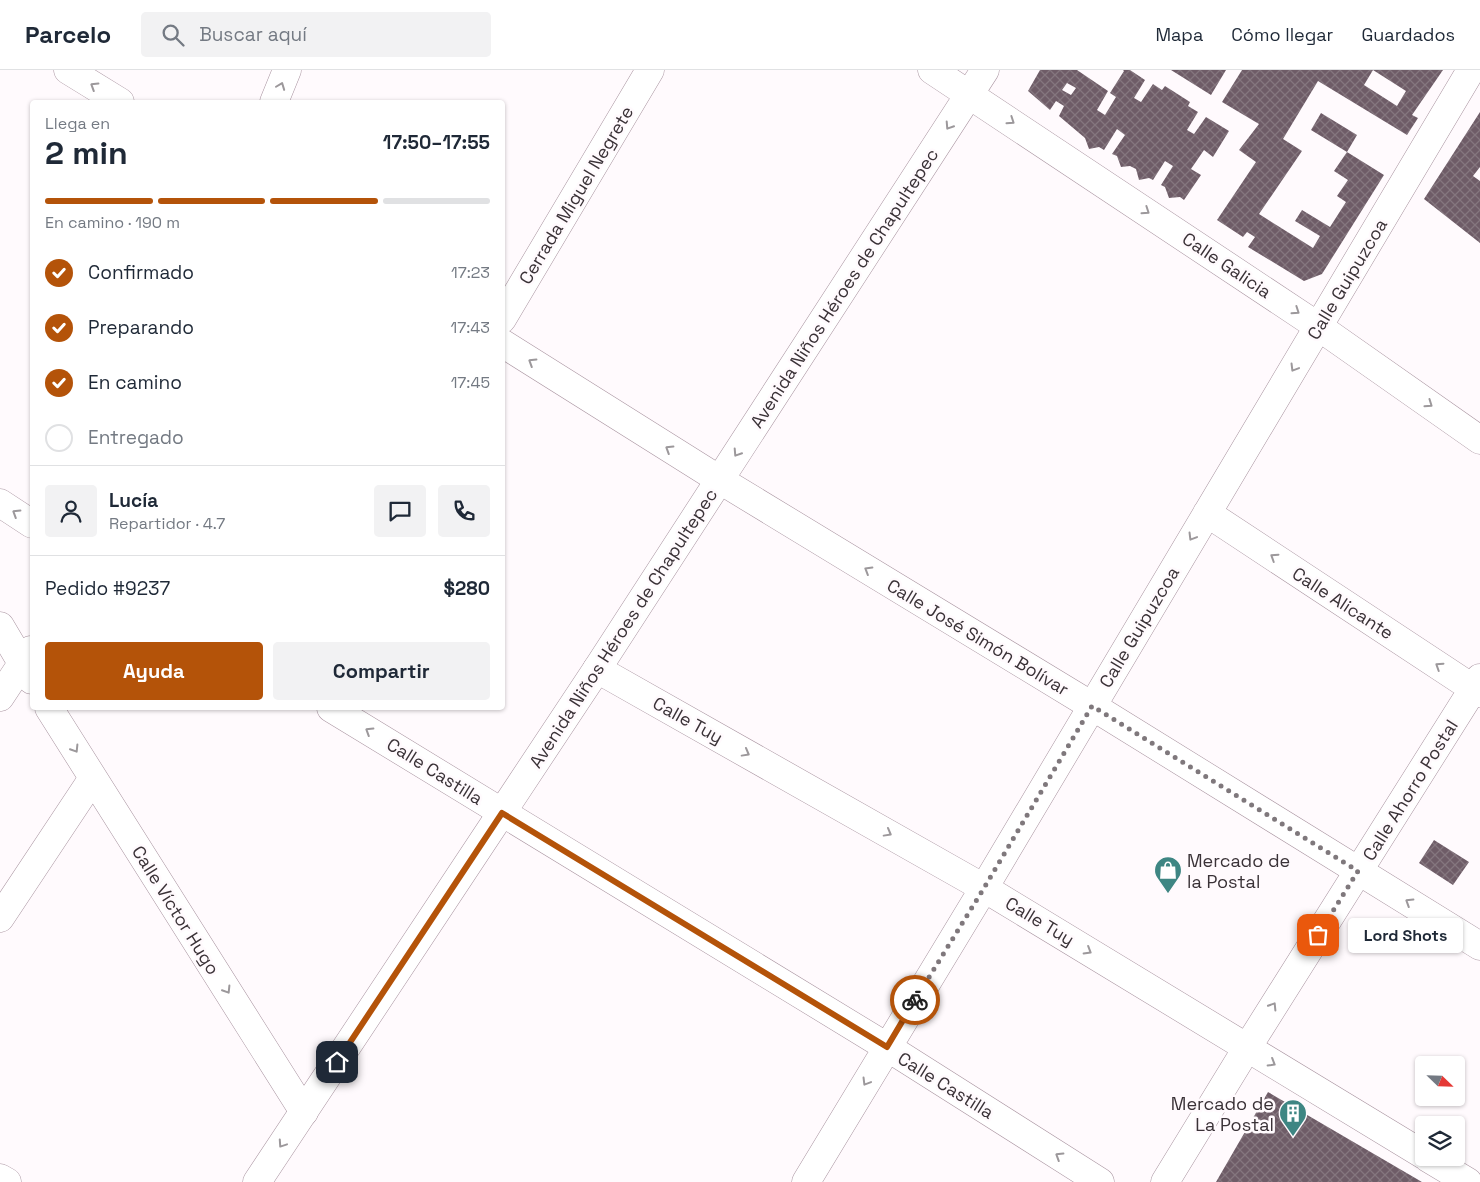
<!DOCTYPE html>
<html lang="es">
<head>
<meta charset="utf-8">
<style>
  body { margin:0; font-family:"Space Grotesk",sans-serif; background:#f2f2f3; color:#1f2937; height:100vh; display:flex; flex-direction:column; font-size:19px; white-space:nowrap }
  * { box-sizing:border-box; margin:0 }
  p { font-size:16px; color:#747a83 }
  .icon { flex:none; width:28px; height:28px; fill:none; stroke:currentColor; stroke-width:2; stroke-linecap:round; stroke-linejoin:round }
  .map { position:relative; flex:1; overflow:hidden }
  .drawer { position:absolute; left:30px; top:30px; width:475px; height:610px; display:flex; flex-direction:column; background:#fff; border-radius:5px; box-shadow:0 1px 4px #0004 }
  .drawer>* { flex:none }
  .needle { width:32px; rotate:113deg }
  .buttons { position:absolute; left:1415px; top:986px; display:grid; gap:10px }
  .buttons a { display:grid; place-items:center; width:50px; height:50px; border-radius:5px; background:#fff; box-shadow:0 1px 4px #0004; font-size:25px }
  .pin { position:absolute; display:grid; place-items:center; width:42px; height:42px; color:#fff; margin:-21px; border-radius:10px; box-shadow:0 2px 8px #0006 }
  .courier { position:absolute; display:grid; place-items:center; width:50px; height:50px; margin:-25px; border:4px solid #b45309; border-radius:50%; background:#fff; color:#222; box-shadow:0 1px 6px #0007 }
  .bubble { position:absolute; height:35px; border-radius:5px; background:#fff; box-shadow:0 1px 4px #0004; font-size:16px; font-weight:700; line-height:35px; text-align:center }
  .head em { font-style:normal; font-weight:700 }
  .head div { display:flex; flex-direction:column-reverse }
  .head { display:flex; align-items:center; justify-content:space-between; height:85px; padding:0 15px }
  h1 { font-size:32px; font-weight:700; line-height:38px }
  .bar { display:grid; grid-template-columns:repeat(4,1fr); gap:8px 5px; align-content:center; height:60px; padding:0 15px }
  .bar i { height:6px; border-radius:4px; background:#e0e1e3 }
  .bar .selected { background:#b45309 }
  .bar p { grid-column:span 4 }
  .line { display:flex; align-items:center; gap:12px; padding:0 15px; border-top:1px solid #e0e1e3 }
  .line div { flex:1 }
  .round { display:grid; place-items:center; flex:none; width:52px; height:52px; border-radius:5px; background:#f2f2f3 }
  ol { padding:0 15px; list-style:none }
  li { display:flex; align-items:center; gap:15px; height:55px }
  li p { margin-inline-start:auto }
  li .icon { padding:5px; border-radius:50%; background:#b45309; color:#fff; stroke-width:4 }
  li:last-child { color:#747a83 }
  li i { width:28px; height:28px; border:2px solid #e0e1e3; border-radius:50% }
  .action { display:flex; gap:10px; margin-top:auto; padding:10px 15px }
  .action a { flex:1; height:58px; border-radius:5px; background:#b45309; color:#fff; font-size:20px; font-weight:700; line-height:58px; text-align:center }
  .action a+a { background:#f2f2f3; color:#1f2937 }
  header { display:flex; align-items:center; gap:30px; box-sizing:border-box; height:70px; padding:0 25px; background:#fff; border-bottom:1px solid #e0e1e3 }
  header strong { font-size:24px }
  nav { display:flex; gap:28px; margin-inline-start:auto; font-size:18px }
  .search { width:350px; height:45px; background:#f2f2f3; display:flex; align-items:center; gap:12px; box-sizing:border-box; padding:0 18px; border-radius:5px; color:#747a83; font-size:19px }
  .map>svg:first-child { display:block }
  .building { fill:url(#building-cross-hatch); fill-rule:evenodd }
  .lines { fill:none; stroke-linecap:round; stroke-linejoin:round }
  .street-casing { stroke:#a994a0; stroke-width:29 }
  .secondary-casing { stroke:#a994a0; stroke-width:29 }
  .street { stroke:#fff; stroke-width:28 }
  .secondary { stroke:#fff; stroke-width:28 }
  .oneway { stroke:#9c989b }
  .done { stroke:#7f787c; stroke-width:5; stroke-dasharray:0 9 }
  .route { stroke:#b45309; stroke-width:6 }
  .labels { text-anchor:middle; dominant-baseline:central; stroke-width:5; stroke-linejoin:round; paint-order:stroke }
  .street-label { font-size:18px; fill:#3a3237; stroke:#fffafd }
  .poi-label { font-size:18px; fill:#3a3237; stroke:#fffafd; text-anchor:start }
</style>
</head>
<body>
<header>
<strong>Parcelo</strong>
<div class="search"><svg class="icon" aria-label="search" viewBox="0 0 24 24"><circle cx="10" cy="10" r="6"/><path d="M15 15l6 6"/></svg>Buscar aquí</div>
<nav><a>Mapa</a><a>Cómo llegar</a><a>Guardados</a></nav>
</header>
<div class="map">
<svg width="1480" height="1112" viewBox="0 0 1480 1112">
  <defs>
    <pattern id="building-cross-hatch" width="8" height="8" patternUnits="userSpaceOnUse" patternTransform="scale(1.25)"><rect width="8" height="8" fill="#6e5c67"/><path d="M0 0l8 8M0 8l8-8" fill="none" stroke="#84767e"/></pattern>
  </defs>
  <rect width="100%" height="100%" fill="#fffafd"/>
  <path class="building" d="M1040,0H1077L1108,21L1097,40L1105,45L1116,27L1110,23L1124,1L1123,0H1130L1145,10L1134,28L1141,32L1153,14L1162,20L1165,16L1190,32L1188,36L1198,42L1187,60L1194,64L1206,47L1229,61L1213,87L1204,80L1191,99L1201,105L1184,130L1180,127L1169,128L1165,117L1161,115L1173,96L1165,91L1153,110L1149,108L1139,110L1136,99L1130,96L1121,97L1117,86L1112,84L1125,65L1117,59L1104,80L1099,77L1089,79L1085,68L1059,46L1064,36L1056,31L1050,40L1028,21ZM1067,13L1076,18L1071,25L1062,20Z
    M1171,0H1226L1211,25Z
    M1242,0H1443L1412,45L1418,48L1407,65L1318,11L1283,69L1302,81L1259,144L1313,178L1320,166L1295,151L1302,140L1330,157L1346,132L1337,126L1348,110L1334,101L1347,82L1384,105L1322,204L1304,211L1248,177L1255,167L1247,162L1243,167L1217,150L1256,92L1239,80L1259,54L1222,32ZM1373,0L1406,21L1397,36L1364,15Z
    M1480,42V97L1473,106L1480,111V173L1424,129Z
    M1321,43L1357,65L1347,82L1311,60Z
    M1434,770L1469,792L1453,815L1419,793Z
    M1268,1022L1422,1112H1216Z"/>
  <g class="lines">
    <g class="street-casing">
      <path id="street" d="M932,0L1319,257L1480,370
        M274,32L287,0
        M502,249L650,0
        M0,433L32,454
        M1207,443L1480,623
        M0,556L32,610
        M597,599L984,818L1424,1085
        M0,627L31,580
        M49,638L304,1042
        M331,638L887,977L1100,1112
        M0,848L93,708
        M1428,1088L1468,1112
        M0,1108L7,1112
        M806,1112L984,818L1471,0
        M1165,1112L1247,978L1480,608"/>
    </g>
    <g class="secondary-casing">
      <path id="secondary" d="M68,0L120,32
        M502,273L720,410L1092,636L1480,876
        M257,1112L597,599L985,0"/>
    </g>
    <use href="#street" class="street"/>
    <use href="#secondary" class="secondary"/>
  </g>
  <defs><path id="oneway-chevron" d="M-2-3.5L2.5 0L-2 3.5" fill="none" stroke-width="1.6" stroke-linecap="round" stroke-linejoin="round" transform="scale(1.25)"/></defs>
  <g class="oneway">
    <use href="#oneway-chevron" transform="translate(94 16) rotate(-148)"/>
    <use href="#oneway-chevron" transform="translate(281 16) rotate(-69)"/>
    <use href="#oneway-chevron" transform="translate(1011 51) rotate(34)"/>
    <use href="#oneway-chevron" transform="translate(949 56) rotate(123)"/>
    <use href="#oneway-chevron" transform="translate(1146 141) rotate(34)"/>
    <use href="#oneway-chevron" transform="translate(1296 241) rotate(34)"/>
    <use href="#oneway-chevron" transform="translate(532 292) rotate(-148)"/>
    <use href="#oneway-chevron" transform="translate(1294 298) rotate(121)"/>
    <use href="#oneway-chevron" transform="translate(1429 334) rotate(35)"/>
    <use href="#oneway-chevron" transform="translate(669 379) rotate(-148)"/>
    <use href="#oneway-chevron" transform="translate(737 383) rotate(123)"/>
    <use href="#oneway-chevron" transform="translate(16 443) rotate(-148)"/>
    <use href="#oneway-chevron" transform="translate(1192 467) rotate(121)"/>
    <use href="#oneway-chevron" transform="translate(1274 487) rotate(-147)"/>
    <use href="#oneway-chevron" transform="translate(868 500) rotate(-149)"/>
    <use href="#oneway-chevron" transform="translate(1439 596) rotate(-147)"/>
    <use href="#oneway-chevron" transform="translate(369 661) rotate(-148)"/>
    <use href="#oneway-chevron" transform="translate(75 679) rotate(58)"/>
    <use href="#oneway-chevron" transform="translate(746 683) rotate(29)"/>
    <use href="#oneway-chevron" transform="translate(888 763) rotate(29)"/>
    <use href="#oneway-chevron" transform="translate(1409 832) rotate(-148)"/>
    <use href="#oneway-chevron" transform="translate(1088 881) rotate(31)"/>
    <use href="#oneway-chevron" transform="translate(227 920) rotate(58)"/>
    <use href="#oneway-chevron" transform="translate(1273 936) rotate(-58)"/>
    <use href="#oneway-chevron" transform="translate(1272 993) rotate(31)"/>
    <use href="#oneway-chevron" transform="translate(866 1012) rotate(121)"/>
    <use href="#oneway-chevron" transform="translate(282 1074) rotate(124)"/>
    <use href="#oneway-chevron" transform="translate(1059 1086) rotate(-148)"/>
  </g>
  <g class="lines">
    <path class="done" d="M915,930L984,818L1092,636L1358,801L1318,865"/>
    <path class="route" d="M337,992L502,743L887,977L915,930"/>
  </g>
  <defs>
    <g id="shop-pin" transform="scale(1.4375)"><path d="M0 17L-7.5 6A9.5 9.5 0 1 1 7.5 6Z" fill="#3e8683" stroke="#fffafd"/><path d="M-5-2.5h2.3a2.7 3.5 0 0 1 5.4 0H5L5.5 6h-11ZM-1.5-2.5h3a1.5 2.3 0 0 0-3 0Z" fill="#fff"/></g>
    <g id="building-pin" transform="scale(1.4375)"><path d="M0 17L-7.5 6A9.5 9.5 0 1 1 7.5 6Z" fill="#3e8683" stroke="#fffafd"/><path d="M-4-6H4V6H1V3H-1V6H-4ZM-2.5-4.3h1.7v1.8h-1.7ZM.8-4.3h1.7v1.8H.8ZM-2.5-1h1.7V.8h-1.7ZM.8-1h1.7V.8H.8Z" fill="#fff"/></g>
  </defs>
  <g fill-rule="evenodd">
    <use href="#shop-pin" x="1168" y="800"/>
    <use href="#building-pin" x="1293" y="1043"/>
  </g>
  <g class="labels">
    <g class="street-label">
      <text transform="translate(576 125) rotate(-59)">Cerrada Miguel Negrete</text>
      <text transform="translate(1227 195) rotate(34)">Calle Galicia</text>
      <text transform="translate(1347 209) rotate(-59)">Calle Guipuzcoa</text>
      <text transform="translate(844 218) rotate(-57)">Avenida Niños Héroes de Chapultepec</text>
      <text transform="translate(1343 533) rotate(33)">Calle Alicante</text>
      <text transform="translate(1139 557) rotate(-59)">Calle Guipuzcoa</text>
      <text transform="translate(623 558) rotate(-57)">Avenida Niños Héroes de Chapultepec</text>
      <text transform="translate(978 567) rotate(31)">Calle José Simón Bolívar</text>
      <text transform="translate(688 650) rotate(29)">Calle Tuy</text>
      <text transform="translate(435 701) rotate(32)">Calle Castilla</text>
      <text transform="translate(1410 720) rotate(-58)">Calle Ahorro Postal</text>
      <text transform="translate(176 840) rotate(58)">Calle Víctor Hugo</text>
      <text transform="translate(1040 851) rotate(31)">Calle Tuy</text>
      <text transform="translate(946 1015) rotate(32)">Calle Castilla</text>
    </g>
    <g class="poi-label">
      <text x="1187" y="790">Mercado de<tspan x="1187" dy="21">la Postal</tspan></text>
      <text x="1274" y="1033" text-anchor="end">Mercado de<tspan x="1274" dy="21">La Postal</tspan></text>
    </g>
  </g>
</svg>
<div class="buttons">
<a><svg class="needle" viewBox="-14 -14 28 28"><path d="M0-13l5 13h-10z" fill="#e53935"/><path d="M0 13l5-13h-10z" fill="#747a83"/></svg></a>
<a><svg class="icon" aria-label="layers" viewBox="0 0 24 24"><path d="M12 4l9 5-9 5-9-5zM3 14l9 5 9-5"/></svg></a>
</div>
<div class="pin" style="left:1318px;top:865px;background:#ea580c"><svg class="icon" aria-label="bag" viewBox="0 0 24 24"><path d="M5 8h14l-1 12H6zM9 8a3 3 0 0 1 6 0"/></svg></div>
<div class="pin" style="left:337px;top:992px;background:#1f2937"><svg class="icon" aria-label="home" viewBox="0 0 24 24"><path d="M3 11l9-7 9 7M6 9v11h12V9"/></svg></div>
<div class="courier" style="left:915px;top:930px"><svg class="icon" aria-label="bike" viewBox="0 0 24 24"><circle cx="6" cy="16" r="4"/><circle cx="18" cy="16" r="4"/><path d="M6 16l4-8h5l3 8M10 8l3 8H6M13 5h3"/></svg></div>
<div class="bubble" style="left:1348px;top:848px;width:115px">Lord Shots</div>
<section class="drawer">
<div class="head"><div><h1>2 min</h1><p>Llega en</p></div><em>17:50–17:55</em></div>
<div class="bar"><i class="selected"></i><i class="selected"></i><i class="selected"></i><i></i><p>En camino · 190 m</p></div>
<ol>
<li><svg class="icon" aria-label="check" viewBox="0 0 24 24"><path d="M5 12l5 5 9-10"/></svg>Confirmado<p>17:23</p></li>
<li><svg class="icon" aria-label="check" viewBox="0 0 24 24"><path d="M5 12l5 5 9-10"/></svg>Preparando<p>17:43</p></li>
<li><svg class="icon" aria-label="check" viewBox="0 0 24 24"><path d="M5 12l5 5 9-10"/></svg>En camino<p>17:45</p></li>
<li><i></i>Entregado</li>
</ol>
<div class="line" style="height:90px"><a class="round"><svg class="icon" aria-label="person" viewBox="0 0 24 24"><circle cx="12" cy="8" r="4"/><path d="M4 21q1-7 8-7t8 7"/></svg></a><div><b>Lucía</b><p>Repartidor · 4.7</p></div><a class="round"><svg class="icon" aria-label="chat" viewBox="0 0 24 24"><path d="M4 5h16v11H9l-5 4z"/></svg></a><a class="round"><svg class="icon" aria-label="phone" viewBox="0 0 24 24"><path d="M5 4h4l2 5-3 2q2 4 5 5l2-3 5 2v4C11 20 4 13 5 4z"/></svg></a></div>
<div class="line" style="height:65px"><div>Pedido #9237</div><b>$280</b></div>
<div class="action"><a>Ayuda</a><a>Compartir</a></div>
</section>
</div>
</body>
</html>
